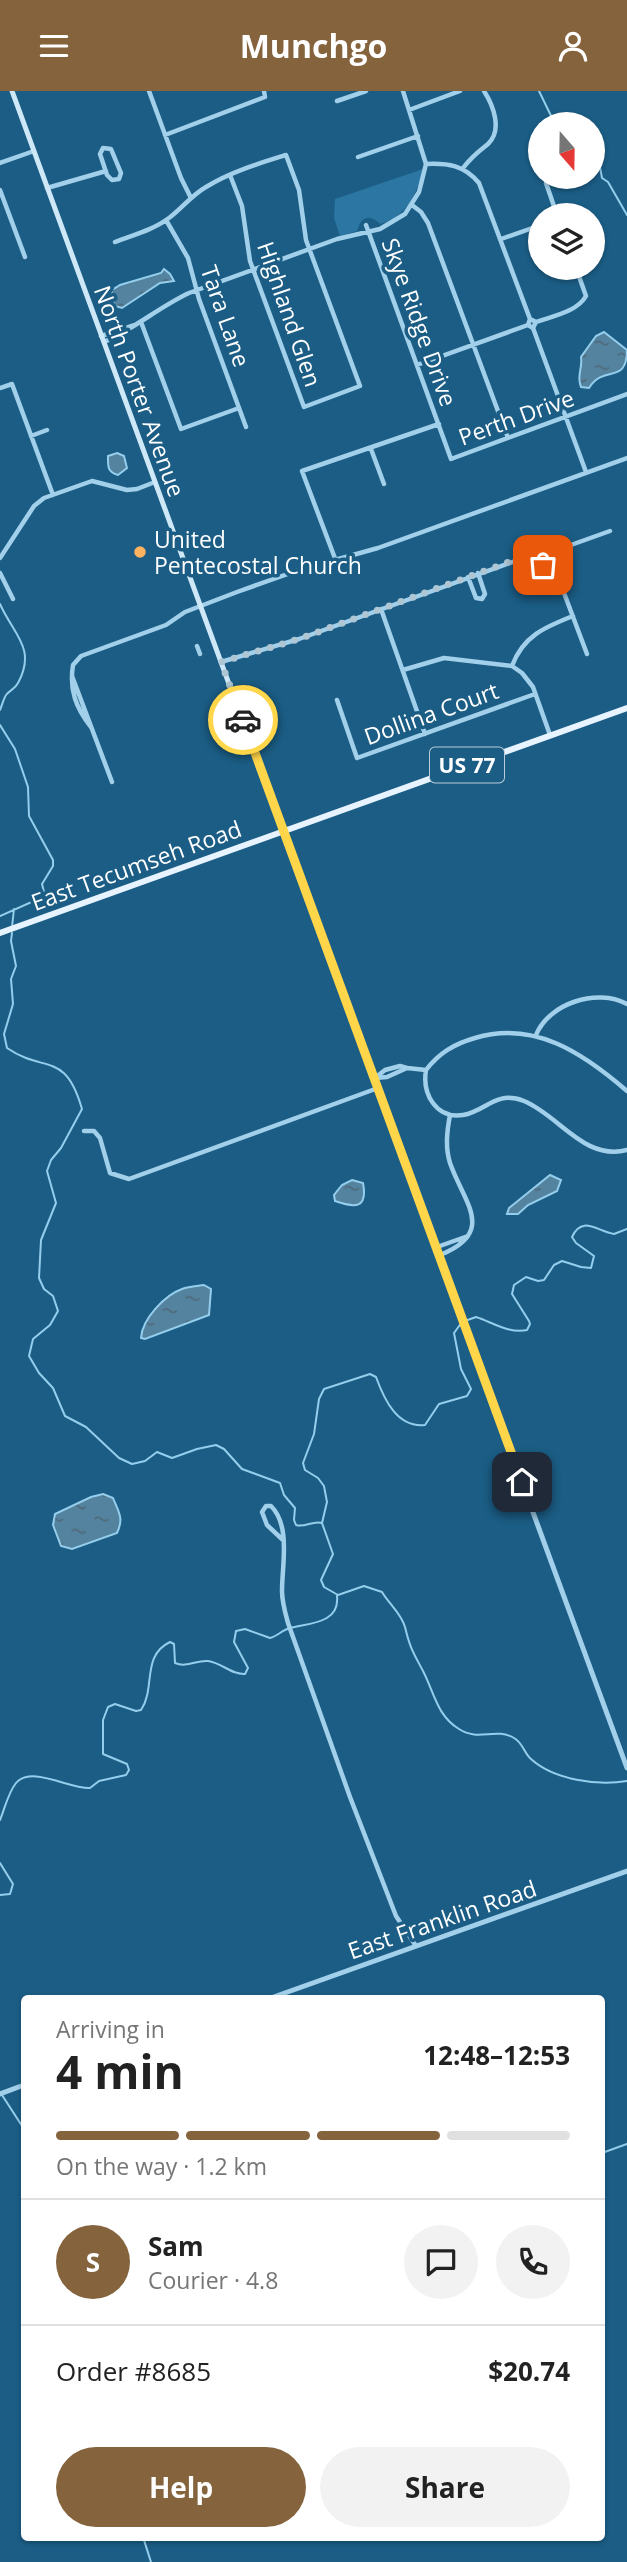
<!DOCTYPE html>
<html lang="en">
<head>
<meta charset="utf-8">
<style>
  body { margin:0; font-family:"Open Sans",sans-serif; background:#f2f2f2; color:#222; height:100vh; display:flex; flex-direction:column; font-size:26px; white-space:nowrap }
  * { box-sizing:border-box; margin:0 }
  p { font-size:23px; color:#767676 }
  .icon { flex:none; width:38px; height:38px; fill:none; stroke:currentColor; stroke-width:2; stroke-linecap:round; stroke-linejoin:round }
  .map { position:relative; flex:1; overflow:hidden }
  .sheet { position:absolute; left:21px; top:1904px; width:584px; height:546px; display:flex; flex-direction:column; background:#fff; border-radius:7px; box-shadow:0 2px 5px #0004 }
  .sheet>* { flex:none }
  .needle { width:46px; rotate:160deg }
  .tools { position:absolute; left:528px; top:21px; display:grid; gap:14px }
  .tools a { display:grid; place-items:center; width:77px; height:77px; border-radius:50%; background:#fff; box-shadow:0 2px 5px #0004; font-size:35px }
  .pin { position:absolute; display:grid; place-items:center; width:60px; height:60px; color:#fff; margin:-30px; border-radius:14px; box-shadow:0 4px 10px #0006 }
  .courier { position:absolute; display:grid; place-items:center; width:70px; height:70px; margin:-35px; border:5px solid #ffd54a; border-radius:50%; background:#fff; color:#222; box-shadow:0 2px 9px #0007 }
  .headline em { font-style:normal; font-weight:700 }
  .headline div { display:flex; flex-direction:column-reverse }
  .headline { display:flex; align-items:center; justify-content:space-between; height:119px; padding:0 35px }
  h1 { font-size:46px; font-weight:700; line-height:52px }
  .bar { display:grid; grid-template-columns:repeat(4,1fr); gap:10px 7px; align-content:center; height:84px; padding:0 35px }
  .bar i { height:9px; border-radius:5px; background:#e0e0e0 }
  .bar .active { background:#85633d }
  .bar p { grid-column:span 4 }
  .line { display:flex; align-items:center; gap:18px; padding:0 35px; border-top:2px solid #e0e0e0 }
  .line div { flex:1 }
  .round { display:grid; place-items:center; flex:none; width:74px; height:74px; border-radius:37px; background:#f2f2f2 }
  .button { display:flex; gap:14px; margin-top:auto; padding:14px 35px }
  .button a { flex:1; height:80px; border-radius:42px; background:#85633d; color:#fff; font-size:28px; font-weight:700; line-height:80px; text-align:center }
  .button a+a { background:#f2f2f2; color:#222 }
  header { display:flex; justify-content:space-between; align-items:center; height:91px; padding:0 35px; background:#85633d; color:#fff; font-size:32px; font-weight:700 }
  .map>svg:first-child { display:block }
  .green { fill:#2b76a2 }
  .water { fill:url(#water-ripples); stroke:#95ceed; stroke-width:2 }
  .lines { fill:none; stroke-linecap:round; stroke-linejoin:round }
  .stream { stroke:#95ceed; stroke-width:2 }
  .minor { stroke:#a2d0eb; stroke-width:4.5 }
  .tertiary { stroke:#a2d0eb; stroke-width:5 }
  .secondary { stroke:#cee8f8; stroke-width:5 }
  .primary { stroke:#e7f4ff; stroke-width:6 }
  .done { stroke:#afc6d4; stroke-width:7; stroke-dasharray:0 12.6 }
  .route { stroke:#ffd54a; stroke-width:9 }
  .poi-dot { fill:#fdb25f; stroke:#1b5d85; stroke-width:2.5 }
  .labels { text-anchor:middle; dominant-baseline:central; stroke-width:7; stroke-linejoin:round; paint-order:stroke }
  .shield { fill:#1b5d85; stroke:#bbceda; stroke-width:2 }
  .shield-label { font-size:21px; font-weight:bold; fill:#fff }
  .street-label { font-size:23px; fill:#fff; stroke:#1b5d85 }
  .poi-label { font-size:23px; fill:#fff; stroke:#1b5d85; text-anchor:start }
</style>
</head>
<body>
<header><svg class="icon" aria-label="menu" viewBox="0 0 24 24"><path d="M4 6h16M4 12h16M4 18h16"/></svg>Munchgo<svg class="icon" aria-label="person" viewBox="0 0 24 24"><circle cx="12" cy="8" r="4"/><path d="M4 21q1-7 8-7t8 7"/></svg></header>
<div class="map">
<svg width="627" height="2471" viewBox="0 0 627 2471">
  <defs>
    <pattern id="water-ripples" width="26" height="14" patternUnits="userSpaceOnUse" patternTransform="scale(1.75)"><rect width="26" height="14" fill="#53839f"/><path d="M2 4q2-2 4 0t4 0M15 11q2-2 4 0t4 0" fill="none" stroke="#506a7a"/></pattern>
  </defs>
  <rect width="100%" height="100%" fill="#1b5d85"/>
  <path class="green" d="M423,78C417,102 407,126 380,133C369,122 361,126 357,140L340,145L334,127L335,108Z"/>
  <path class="water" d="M164,178L170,183L174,190L160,192L122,217L115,215L111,206L112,199L120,194L161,182Z
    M604,241L627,259C627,294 604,273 589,297L581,296C576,285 583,277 581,266L596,245Z
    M117,362L124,365L127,377L118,384C107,381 108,375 108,365Z
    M550,1084L561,1089L557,1100L528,1114L518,1123H507L509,1117Z
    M352,1089L363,1092C368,1118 355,1117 335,1110L334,1104L342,1094Z
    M204,1194L211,1198L209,1224L145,1248L141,1247C142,1228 165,1204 182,1198C189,1195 197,1195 204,1194Z
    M103,1403L113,1407C119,1422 124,1427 117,1442L72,1458L61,1455L53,1434L55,1423L91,1406Z"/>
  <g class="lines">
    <path class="stream" d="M539,0L555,33
      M593,64L600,76L602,87L608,91L627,124
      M0,513C13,543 37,557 18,592C15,598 10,599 6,604C4,607 2,614 0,619
      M0,634L15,658L28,696L29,725L53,769V775L42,793L45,805L0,825
      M12,836L14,818
      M12,842L11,850L16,875L11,888L13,913L4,943L7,957C45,983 65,959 82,1018L61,1057L51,1069L47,1080L56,1112L41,1149L39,1187L44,1198L53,1205L58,1220L50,1234L33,1248L29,1265L39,1282L53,1297L65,1325L86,1336L119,1367L132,1373L145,1370L157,1361L172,1367L197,1358L216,1354L224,1358L242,1378L280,1392L284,1404L295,1417L294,1429L296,1434C305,1437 313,1429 322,1432
      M338,1504L324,1496L321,1489L333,1463L322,1432L327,1411L324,1395L318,1387L305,1379L303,1372L314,1343L319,1308L324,1298L370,1283L376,1286C384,1308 397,1337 425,1334L439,1313L467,1305L471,1298L461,1278L454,1242L462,1231L476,1226C492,1231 509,1243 527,1239L530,1233L529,1230L512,1203L514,1194L526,1186L538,1190L544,1189L554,1174L562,1170L581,1176L591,1177L594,1165L576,1152L572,1146C582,1124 597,1140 614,1143L627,1138
      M338,1504L364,1495L382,1501C389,1513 401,1522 405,1536C410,1557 413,1561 423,1580C434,1601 437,1625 459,1638C479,1651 495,1636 514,1647C523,1652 524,1662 531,1668C554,1689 598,1695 627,1690
      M0,1729C5,1717 8,1702 16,1692C31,1674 69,1698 90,1697L99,1690L126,1684L129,1679L127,1673L103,1663V1629L108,1616L115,1613L136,1620L141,1619C156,1597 141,1565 170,1551L174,1553L175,1572C187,1577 196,1569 208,1570C222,1572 232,1584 245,1583L248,1577L234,1551L236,1540L245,1538L270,1547C278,1545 282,1539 290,1537C308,1532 340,1533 337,1505
      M0,1772L13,1793L10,1803L0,1804
      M2,2004L24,2038
      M602,2062L627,2053
      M143,2446L151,2471"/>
    <path class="minor" d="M149,0L181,87L191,107
      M337,10L366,0
      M409,19L460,0
      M165,44L265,6L264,0
      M103,57L111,58L121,82L119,88L112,89L107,84L100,63Z
      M358,66L418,45
      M0,72L34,60
      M426,73C448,72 464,74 479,92L530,228L536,231L533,237L528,234L530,228
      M463,77C473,64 477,62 488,53C503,39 493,14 484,0
      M546,92L557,124
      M47,97L106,80
      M0,99L25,166
      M412,114L421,121L428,132L508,347
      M166,129L188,167L199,208L246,336
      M366,134L451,368L627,303
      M501,148L541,134
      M115,151C133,144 153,139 169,127C182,117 192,104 206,96C230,81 260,72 286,64L299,99L306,149L360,295L304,316L250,170L242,115L230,84
      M141,231L181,338L239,317
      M536,231C553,225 577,221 586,205L576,177
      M533,237L586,381
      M101,245L135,234
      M104,251C134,238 159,216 189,202L337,148L380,138L405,123L419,101L426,73L403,0
      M417,274L528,234
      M0,297L12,293L53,404
      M31,345L47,339
      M371,358L384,393
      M0,467L34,415L44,407L92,390L127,399L137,398L155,391
      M336,470L302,380L439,333
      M543,474L557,459L610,440
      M0,482L13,508
      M468,486L476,507L482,508L485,503L478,482
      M381,518L425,643
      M197,555L200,563
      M221,571L299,548L518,469L542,473L558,486L587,563
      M512,575C523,545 545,536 573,525
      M403,579L444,567L512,575L522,582L533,596L550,644
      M72,585L112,691
      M337,609L357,667L535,603
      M91,636C76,617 69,599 73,574L81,565L166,534L185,521L237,501L299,479L378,457L627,367
      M536,944C549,912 597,897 627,913
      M400,975L407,977L387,986L375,987L385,979Z
      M407,977L426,979C422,1003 436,1028 463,1024C487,1020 495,999 524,1010C560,1025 584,1070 627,1059
      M426,979C439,962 454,953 475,947C534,929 583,962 627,1000
      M84,1040H94L100,1047L110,1082L129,1088L378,997
      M437,1156L468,1145
      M440,1164C497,1141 464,1112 450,1072C445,1056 447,1040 450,1024
      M283,1449L267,1434L262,1421L266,1415H271C291,1435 282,1474 282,1500C282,1511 285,1521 288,1532L350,1706L396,1825L416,1855"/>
    <path class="tertiary" d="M352,929L627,1677
      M268,1908L627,1780
      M0,2003L24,1994"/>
    <path class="secondary" d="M12,0L352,929"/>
    <path class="primary" d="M0,842L627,617"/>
  </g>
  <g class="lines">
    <path class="done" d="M243,629L221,571L299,548L509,471L530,470L543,474"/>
    <path class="route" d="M243,629L522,1391"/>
  </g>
  <circle class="poi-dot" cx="140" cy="461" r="7"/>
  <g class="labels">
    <rect class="shield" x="430" y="656.5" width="74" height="35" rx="5"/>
    <g class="shield-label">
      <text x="467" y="674">US 77</text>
    </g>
    <g class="street-label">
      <text transform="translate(290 223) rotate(71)">Highland Glen</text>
      <text transform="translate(226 225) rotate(71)">Tara Lane</text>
      <text transform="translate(420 231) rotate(70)">Skye Ridge Drive</text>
      <text transform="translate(140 300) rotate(70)">North Porter Avenue</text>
      <text transform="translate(516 326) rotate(-20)">Perth Drive</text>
      <text transform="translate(431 622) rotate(-20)">Dollina Court</text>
      <text transform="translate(136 774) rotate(-20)">East Tecumseh Road</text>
      <text transform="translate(442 1828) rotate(-19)">East Franklin Road</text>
    </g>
    <g class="poi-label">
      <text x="154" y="448">United<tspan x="154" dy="26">Pentecostal Church</tspan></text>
    </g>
  </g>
</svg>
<div class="tools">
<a><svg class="needle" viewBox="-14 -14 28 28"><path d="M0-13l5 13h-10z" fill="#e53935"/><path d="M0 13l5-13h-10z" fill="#767676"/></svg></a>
<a><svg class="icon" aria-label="layers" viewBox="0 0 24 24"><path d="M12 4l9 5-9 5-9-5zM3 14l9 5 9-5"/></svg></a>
</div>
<div class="pin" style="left:543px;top:474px;background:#ea580c"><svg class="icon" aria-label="bag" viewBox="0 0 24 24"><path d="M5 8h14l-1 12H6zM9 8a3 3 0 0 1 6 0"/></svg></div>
<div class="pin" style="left:522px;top:1391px;background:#1f2937"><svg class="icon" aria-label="home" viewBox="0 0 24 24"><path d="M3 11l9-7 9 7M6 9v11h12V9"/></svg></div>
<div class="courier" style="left:243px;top:629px"><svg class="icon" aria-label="car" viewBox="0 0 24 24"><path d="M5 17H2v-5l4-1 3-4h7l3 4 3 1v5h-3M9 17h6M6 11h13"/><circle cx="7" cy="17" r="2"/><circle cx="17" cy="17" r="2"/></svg></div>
<section class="sheet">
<div class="headline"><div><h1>4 min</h1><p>Arriving in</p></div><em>12:48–12:53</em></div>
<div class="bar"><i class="active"></i><i class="active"></i><i class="active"></i><i></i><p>On the way · 1.2 km</p></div>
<div class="line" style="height:126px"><b class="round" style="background:#85633d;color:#fff">S</b><div><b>Sam</b><p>Courier · 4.8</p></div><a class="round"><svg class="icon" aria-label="chat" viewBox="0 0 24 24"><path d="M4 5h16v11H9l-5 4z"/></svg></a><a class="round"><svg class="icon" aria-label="phone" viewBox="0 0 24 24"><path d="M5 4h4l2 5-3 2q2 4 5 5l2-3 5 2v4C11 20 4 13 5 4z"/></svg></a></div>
<div class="line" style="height:91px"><div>Order #8685</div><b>$20.74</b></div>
<div class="button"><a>Help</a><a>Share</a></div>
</section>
</div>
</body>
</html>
